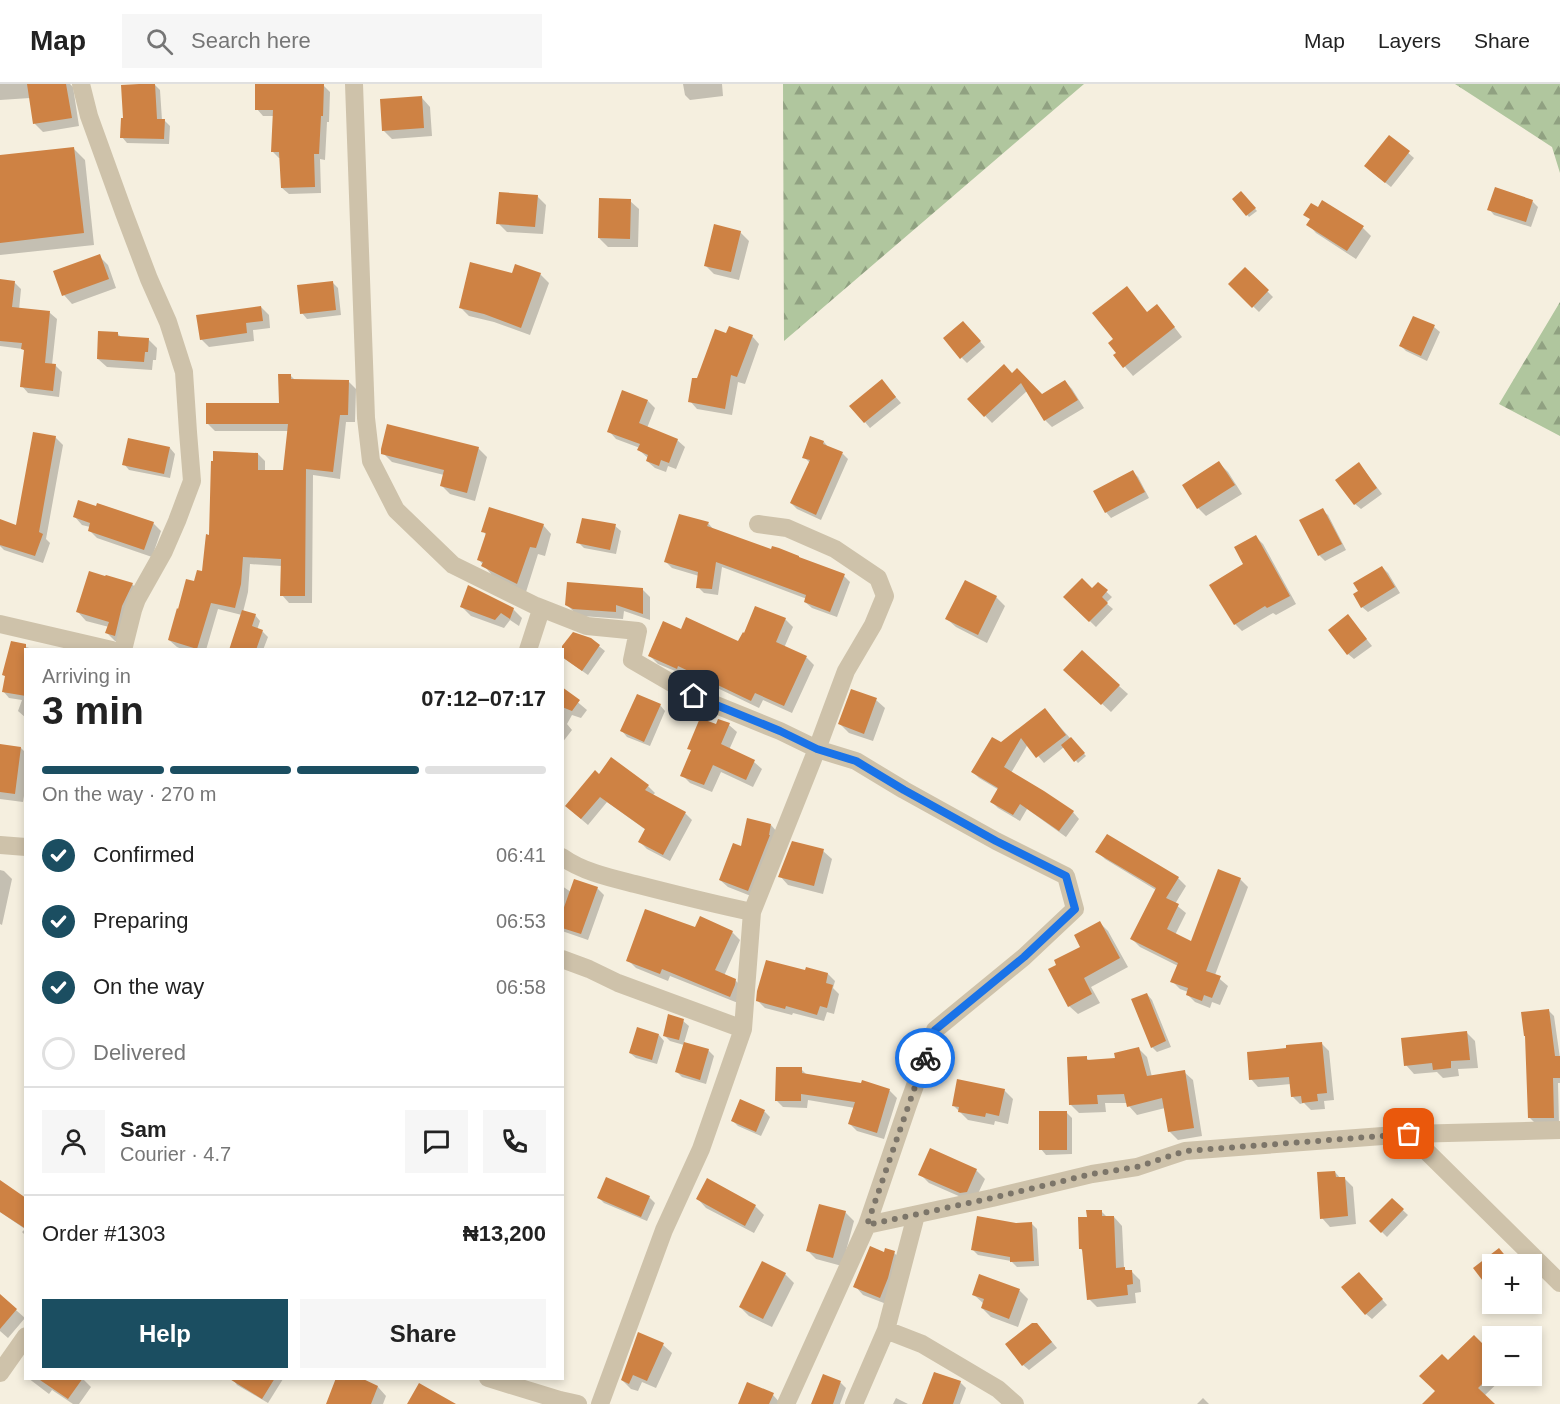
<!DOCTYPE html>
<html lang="en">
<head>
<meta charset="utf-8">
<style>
  body { margin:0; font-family:Helvetica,sans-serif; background:#f6f6f6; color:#222; height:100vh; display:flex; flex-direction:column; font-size:22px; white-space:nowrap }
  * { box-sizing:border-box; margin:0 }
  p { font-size:20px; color:#767676 }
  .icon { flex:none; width:33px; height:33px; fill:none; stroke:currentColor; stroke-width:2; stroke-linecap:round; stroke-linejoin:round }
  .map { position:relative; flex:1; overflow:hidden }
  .drawer { position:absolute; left:24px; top:564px; width:540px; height:732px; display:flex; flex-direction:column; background:#fff; border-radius:0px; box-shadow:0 3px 9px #0003 }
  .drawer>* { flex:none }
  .fabs { position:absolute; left:1482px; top:1170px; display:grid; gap:12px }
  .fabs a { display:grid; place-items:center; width:60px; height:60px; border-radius:0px; background:#fff; box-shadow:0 3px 9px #0003; font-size:30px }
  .pin { position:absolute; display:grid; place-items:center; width:51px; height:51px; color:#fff; margin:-26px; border-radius:12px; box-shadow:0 3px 9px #0006 }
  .courier { position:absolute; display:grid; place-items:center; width:60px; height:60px; margin:-30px; border:4px solid #1a73e8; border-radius:50%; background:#fff; color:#222; box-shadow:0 2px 8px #0007 }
  .headline em { font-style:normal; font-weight:700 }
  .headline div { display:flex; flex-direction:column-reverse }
  .headline { display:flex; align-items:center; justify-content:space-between; height:102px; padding:0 18px }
  h1 { font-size:39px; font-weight:700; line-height:45px }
  .bar { display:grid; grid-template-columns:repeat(4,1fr); gap:9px 6px; align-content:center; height:72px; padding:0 18px }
  .bar i { height:8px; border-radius:4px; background:#e0e0e0 }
  .bar .active { background:#1b4e61 }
  .bar p { grid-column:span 4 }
  .line { display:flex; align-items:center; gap:15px; padding:0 18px; border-top:2px solid #e0e0e0 }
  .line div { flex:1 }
  .round { display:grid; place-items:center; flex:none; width:63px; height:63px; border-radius:0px; background:#f6f6f6 }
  ol { padding:0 18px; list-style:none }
  li { display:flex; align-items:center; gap:18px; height:66px }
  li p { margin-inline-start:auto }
  li .icon { padding:6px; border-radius:50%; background:#1b4e61; color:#fff; stroke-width:4 }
  li:last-child { color:#767676 }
  li i { width:33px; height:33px; border:3px solid #e0e0e0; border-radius:50% }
  .action { display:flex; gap:12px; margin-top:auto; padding:12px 18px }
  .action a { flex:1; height:69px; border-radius:0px; background:#1b4e61; color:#fff; font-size:24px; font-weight:700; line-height:69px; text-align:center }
  .action a+a { background:#f6f6f6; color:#222 }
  header { display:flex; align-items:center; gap:36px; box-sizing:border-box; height:84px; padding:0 30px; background:#fff; border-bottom:2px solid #e0e0e0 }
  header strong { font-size:28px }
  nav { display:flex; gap:33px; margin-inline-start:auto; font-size:21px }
  .search { width:420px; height:54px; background:#f6f6f6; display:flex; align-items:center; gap:15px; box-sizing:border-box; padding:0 21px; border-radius:0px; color:#767676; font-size:22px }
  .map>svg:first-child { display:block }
  .forest { fill:url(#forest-firs) }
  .shadow { fill:#0003 }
  .building { fill:#ce8244 }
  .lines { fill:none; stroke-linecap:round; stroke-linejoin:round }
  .minor { stroke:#cec2aa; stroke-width:18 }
  .done { stroke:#7c7569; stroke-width:6; stroke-dasharray:0 10.8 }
  .route { stroke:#1a73e8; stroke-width:8 }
</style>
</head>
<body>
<header>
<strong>Map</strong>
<div class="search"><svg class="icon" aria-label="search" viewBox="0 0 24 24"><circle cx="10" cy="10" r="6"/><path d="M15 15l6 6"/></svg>Search here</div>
<nav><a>Map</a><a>Layers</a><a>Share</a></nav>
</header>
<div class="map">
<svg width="1560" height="1320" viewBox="0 0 1560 1320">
  <defs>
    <pattern id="forest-firs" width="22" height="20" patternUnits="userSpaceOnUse" patternTransform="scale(1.5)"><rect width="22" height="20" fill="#b0c69e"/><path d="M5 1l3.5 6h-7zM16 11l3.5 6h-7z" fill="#90a181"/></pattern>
  </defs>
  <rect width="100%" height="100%" fill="#f5efdf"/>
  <path class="forest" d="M783,0H1084L784,257Z
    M1455,0H1560V89L1552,63Z
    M1560,218V352L1499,320Z"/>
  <path class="shadow" d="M0,0H70L73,3L79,42L43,48L35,40L30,14L0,16Z
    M154,0L160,6L162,36H164L170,42L169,60L127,59L122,53Z
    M257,0L323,1L330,8L329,38H327L325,76L320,75L321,109L289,110L282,104L281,74H279L273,68L274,32H263L257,25Z
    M683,0H722L723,12L690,16L685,11Z
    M422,14L430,23L432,52L392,55L383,46Z
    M1390,53L1414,74L1391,103L1372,88Z
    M73,64L85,76L94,161L0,171V72Z
    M1241,109L1257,127L1249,133L1234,115Z
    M537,112L546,121L543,150L507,148L498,139Z
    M630,117L639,125L638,163H608L599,154Z
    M1532,117L1538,123L1531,143L1494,131L1489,125Z
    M1305,130L1363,144L1371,152L1356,175L1316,149L1308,140L1311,136Z
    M740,148L749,157L739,196L714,190L705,181Z
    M99,172L108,181L116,204L72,220L64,211Z
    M1245,185L1273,213L1259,228L1230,200Z
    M540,190L549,199L530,251L494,238L469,232L460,223L513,191Z
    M0,197L14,198L21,205L19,226L50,229L57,235L52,281H55L62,288L59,313L28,309L22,302L25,267L23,265L0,262Z
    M332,198L338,204L341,231L307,235L302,229Z
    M261,223L269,231L270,244L253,246L254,257L209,263L201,255Z
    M1148,229L1165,231L1182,253L1133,292L1115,271Z
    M1414,234L1434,243L1440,248L1427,277L1406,267L1401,262Z
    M968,244L985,263L967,279L962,274Z
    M118,250L122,254L148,255L157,264L156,276H153L152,286L107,283L98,275Z
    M727,251L752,252L759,260L745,300L738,298L732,331L697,325L690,317L698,296Z
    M290,291L296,297H348L356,305L355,338H346L340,395L313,391L312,519H289L282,511V482L250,480L248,508L243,528L255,531L260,537L257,546L262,547L268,553L263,566H231L242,531L218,525L206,566H184L177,563L169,556L195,499L204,489L211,452L258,370L265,377V388H284L289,347H215L208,340L281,321Z
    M1012,291L1042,311L1065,297L1072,305L1084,324L1052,343L1045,336L1027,307L992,339L969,315Z
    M887,303L901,319L870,344L865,338Z
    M648,317L655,324L647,344L677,356L685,363L676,385L668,382L666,388L655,384L647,377L648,374L639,366L640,364L616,355L609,347Z
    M55,353L63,361L46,455L50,459L43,479L4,466L0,462V447L17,443Z
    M824,358L829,364L843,370L848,375L821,436L797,425L791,419L810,379L804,373Z
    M170,364L175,370L170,394L129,386L124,380Z
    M478,364L487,373L475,417L450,410L442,402L444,391L392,378L383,369Z
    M1219,379L1228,388L1242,410L1206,432L1198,424Z
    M1364,386L1382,410L1361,425L1355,420Z
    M1133,388L1138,393L1149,414L1111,434L1106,428Z
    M1322,426L1328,431L1346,466L1325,477L1319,471Z
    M75,433L153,439L161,447L152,473L97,454L89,446L90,443L82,441Z
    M708,439L714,446L844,492L850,498L837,533L812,524L805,518L807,515L722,483L718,511L704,509L698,503L699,492L672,484L666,478Z
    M543,441L551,450L545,472L538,470L526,508L492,491L479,476L487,452L483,447Z
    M615,442L621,447L616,470L584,464L578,458Z
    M1256,453L1263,460L1296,520L1276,531L1273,529L1242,547L1235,540L1245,481Z
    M1382,483L1388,489L1400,509L1368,528L1362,523Z
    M965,498L996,513L1005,522L987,559L956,543L947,535Z
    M132,500L141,509L123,560L115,557L107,549L109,543L86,537L78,528Z
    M1098,500L1112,513L1106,519L1113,525L1096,543L1065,513L1092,506Z
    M642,505L650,513V536L624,527L623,535L582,532L575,529L567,521Z
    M462,523L513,525L522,534L519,542L510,536L504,544L471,532Z
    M785,535L793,543L784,564L807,574L814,581L792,629L763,616L759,624L686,589L685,591L658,580L650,572L739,559Z
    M1353,538L1372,562L1354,575L1348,570Z
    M590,555L605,567L588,591L565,575Z
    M12,558L35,566H26V634L18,627L22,616L9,614L3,607L6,593L3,590Z
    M1074,594L1119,602L1128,610L1111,628Z
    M562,605L587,626L581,634L572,631L567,640L572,646L562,659Z
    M852,607L876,616L885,624L873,657L849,649L840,640Z
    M660,621L665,627L650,662L627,653L622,647Z
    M1045,626L1086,672L1078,679L1064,663L1044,679L1028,660L1011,689L1073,728L1079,735L1066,753L1027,725L1020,737L998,724L992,718L999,706L979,694L972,687L1001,660Z
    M729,641L737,648L729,666L754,678L762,685L753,703L721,688L712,708L690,699L682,691L692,667L689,664L717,642Z
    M0,662L21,664L26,669V700L23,718L0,715Z
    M600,692L648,702L655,709L653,711L685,729L692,736L670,777L647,765L640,758L646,746L607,718L588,741L574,729Z
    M771,741L778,749L756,814L728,803L720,796L742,764Z
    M823,767L832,775L823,810L788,801L780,792Z
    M1097,767L1178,794L1186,802L1175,820L1186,829L1175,851L1192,859L1240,795L1248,803L1215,891L1228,902L1220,921L1212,918L1210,924L1195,918L1187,910L1188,908L1180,905L1172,897L1178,882L1140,863L1132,855L1156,806L1105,775Z
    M0,786L4,787L12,795L2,841L0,840Z
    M562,802L571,808L597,804L604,811L588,856L562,847Z
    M1100,839L1108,847L1128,883L1091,903L1100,919L1078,930L1069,922L1082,863Z
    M696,845L732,848L740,856L724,892L735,896L743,904L738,919L670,892L668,897L636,884L628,876Z
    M806,888L828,890L835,897L833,904L839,910L834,930L827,928L824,937L793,929L792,931L765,924L758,917Z
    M1147,910L1152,916L1171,963L1157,968L1152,963Z
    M1549,927L1554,932L1560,974V999H1558L1559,1039H1535L1529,1033Z
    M683,937L689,942L684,959L708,966L714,972L706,1000L682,993L676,987L684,961L670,957L664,951Z
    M1467,949L1475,957L1478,984L1458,985L1459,992L1443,994L1437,988L1414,990L1406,981Z
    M659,951L664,957L657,980L636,974L630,969Z
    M1321,959L1329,967L1334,1016L1324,1017L1325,1025L1311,1026L1304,1019L1300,1020L1292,1012L1291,1000L1258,1003L1251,995Z
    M1138,964L1147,973L1152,993L1184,988L1193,996L1202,1052L1178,1056L1169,1047L1165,1024L1137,1031L1129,1022L1128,1019H1105L1106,1028L1079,1029L1071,1021L1086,974L1090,977L1117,976Z
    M801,985L808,992L862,1000L863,998L890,1007L897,1014L884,1055L857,1047L850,1040L855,1024L808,1016L807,1024L783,1023L776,1016Z
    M1004,1006L1013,1015L1008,1040L995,1037L994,1041L968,1036L953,1021Z
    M741,1017L765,1028L770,1033L761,1052L738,1042L733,1037Z
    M1066,1028L1072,1034V1070L1046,1071L1041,1065Z
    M931,1066L976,1086L985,1095L975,1116L970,1117L929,1099L920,1090Z
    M1335,1088L1341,1095L1344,1094L1353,1103L1356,1140L1330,1143L1322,1134Z
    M0,1098L26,1115V1152L22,1148L25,1145L0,1128Z
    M598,1113H649L655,1119L647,1137L604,1119Z
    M698,1115L755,1122L764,1131L754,1149L706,1124Z
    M1392,1116L1408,1131L1387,1153L1371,1137Z
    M1101,1127L1108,1134L1114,1133L1122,1142L1124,1184L1128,1188L1131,1187L1140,1196L1141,1208L1135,1209L1136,1219L1097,1223L1089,1215L1083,1167L1080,1164L1088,1134Z
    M845,1128L854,1137L842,1182L816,1175L808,1167Z
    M1031,1139L1037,1145L1039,1182L1017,1183L1011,1177L978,1171L973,1166L1016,1140Z
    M884,1169H894L903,1177L889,1221L863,1211L855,1202Z
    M1504,1171L1511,1180H1492V1206L1475,1184Z
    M785,1190L794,1199L772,1243L749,1232L740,1223Z
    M980,1192L1020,1207L1028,1215L1018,1243L991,1233L982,1224L984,1220L973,1210Z
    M1364,1195L1387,1221L1372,1235L1366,1230Z
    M0,1212L25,1234L8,1254L0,1247Z
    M1043,1247L1057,1264L1029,1286L1023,1281Z
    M1492,1254V1292H1505L1484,1312L1492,1320H1424L1437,1307L1448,1278L1484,1264Z
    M663,1261L672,1269L656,1304L642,1298L638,1307L631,1305L622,1296Z
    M824,1292L841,1299L846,1304L840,1320H813Z
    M28,1294H82L91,1303L79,1320H73L52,1306L49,1310Z
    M232,1294H282L283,1295L268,1319L237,1301Z
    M960,1298L966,1304L960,1320H924Z
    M378,1303L386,1312L383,1320H328Z
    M773,1311L781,1320H739Z
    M896,1314L908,1320H893Z
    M1203,1314L1209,1320H1197Z"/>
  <path class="building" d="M27,0H66L72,34L33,40Z
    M139,0H155L157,35H165L164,55L120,54L121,34H123L121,1Z
    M255,0H324L323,32H321L319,70H314L315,103L281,104L279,68H271L273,26H255Z
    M422,12L424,44L382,47L380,15Z
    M1389,51L1410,67L1385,99L1364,82Z
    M74,63L84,149L0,159V71Z
    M1495,103L1533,116L1526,138L1487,126Z
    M1241,107L1256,124L1246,132L1232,115Z
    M499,108L538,111L535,143L496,140Z
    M599,114L631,115L630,155L598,154Z
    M1322,116L1364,142L1347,167L1306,141L1310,135L1303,131L1311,119L1318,123Z
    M714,140L741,147L731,188L704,182Z
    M100,170L109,195L62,212L53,187Z
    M470,178L512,189L515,180L541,189L521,244L484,230L459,224Z
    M1245,183L1269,206L1252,224L1228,200Z
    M0,195L15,197L12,223L50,227L45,279L56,280L53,307L20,303L24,266L21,265L22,259L0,257Z
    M333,197L336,226L300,230L297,201Z
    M1127,202L1147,228L1157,220L1175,243L1123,284L1113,271L1116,269L1108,259L1113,255L1092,229Z
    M261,222L263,237L246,239L247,249L200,256L196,231Z
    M1413,232L1435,241L1421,272L1399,262Z
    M963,237L981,257L960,275L943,254Z
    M729,242L753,251L737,293L731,291L725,325L688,318L692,294H697L715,245L726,249Z
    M98,247L118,248V252L149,254L148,268H145L144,278L97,275Z
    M1004,280L1012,289L1017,284L1042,310L1065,296L1078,316L1044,337L1021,299L984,333L967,315Z
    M278,290H291V295L349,296L348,331H340L333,388L306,385L305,512H280L281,475L243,473L241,500L235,524L211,519L197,565L168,556L177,524L178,525L186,495L194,497L197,486L202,487L206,450L209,451L211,377H213V367L258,369V386H283L288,340H206V319H279Z
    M882,295L896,313L864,339L849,322Z
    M622,306L648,316L639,339L678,355L669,379L661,376L659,382L646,377L648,371L637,366L640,360L607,348Z
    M387,340L479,363L467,409L440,402L444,386L381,370V365Z
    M33,348L56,352L39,448L43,450L35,472L0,461V435L16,441Z
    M810,352L824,357L823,360L843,368L816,431L790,419L810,376L802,374Z
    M128,354L170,363L164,390L122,381Z
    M1219,377L1235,401L1197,425L1182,401Z
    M1359,378L1377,404L1354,421L1335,396Z
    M1133,386L1145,408L1105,429L1093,407Z
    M78,416L96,422L97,419L154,438L144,466L88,447L90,439L73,433Z
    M489,423L544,440L536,464L530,463L517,500L481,482L483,478L477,476L486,449L481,448Z
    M1323,424L1342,460L1318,472L1299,436Z
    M679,430L709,438L707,442L771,465L772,462L779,464L799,472V473L845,490L830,528L804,518L806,511L716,478L712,505L696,504L698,488L664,478Z
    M582,434L616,440L610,466L576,459Z
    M1256,451L1290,512L1267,524L1265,522L1234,541L1209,501L1243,480L1234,463Z
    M1382,482L1395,503L1361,524L1353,510L1358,507L1353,499Z
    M89,487L105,492L106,491L133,499L122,522L115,552L105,549L109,538L76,528Z
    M1082,494L1092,504L1098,498L1108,506L1102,513L1108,519L1089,538L1063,513Z
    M965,496L997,512L978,551L945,535Z
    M567,498L643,504V530L616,521V528L573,525L565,521Z
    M468,501L514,524L510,535L501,529L495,536L460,523Z
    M755,522L786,534L776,558L807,572L784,622L755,609L751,617L678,582L677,585L648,572L663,537L681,545L686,533L738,557L743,548L744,549Z
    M242,526L256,530L252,542L263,546L256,566H229Z
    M1348,530L1367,555L1347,571L1328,546Z
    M573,548L591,554L600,561L582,587L562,573V562Z
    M11,557L26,560V612L2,608L5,592L2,591Z
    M1082,566L1120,601L1101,621L1063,586Z
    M562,603L580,616L572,627L562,623Z
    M851,605L877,614L864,650L838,640Z
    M637,610L661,620L644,658L620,647Z
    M1045,624L1066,651L1036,674L1021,654L1004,683L1044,707L1074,727L1059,747L1020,720L1013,731L990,718L998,704L971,688L992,653L1001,658Z
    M700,634L716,640L718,635L730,639L721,660L755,676L746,696L713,681L704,701L680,692L691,666L687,665Z
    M1071,653L1085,669L1074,678L1061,661Z
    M0,660L21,663L15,710L0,708Z
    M611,673L649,701L645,706L686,728L663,771L638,758L645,745L600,713L581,735L565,722L595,686L599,690Z
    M747,734L771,740L769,751H770L748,807L719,796L733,759L741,762Z
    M1107,750L1179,793L1166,814L1179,820L1167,845L1191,857L1218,785L1241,794L1206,887L1221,892L1212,914L1204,911L1202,917L1186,911L1188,904L1170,898L1178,879L1130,855L1156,804L1095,768Z
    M792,757L824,765L814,802L778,793Z
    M574,795L598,803L581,850L562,844V829Z
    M645,825L695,843L700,832L733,847L715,886L736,895L735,901L730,913L662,885L660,890L626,877Z
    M1100,837L1120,874L1084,894L1092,910L1068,923L1048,885L1056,881L1054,876L1080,863L1074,851Z
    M766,876L805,886L806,883L828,889L826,899L833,901L827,924L820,922L817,931L786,922L785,925L756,917L757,907Z
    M1147,909L1166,957L1151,964L1131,915Z
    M1549,925L1555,972H1560V994H1553L1554,1034H1528L1525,952H1524L1521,928Z
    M668,930L684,935L679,956L663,952Z
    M637,943L659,950L652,976L629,969Z
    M1467,947L1470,976L1451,977V984L1433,986L1432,979L1404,982L1401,954Z
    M684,958L709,965L700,996L675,988Z
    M1322,958L1327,1009L1317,1010L1318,1017L1302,1019L1301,1012L1291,1013L1289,993L1249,996L1247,968L1286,964V961Z
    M1139,963L1147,992L1185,986L1194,1044L1168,1048L1162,1014L1127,1023L1124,1010L1097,1011L1098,1020L1069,1021L1067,973L1087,972V976L1115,974L1114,969Z
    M776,983H802V989L861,999L862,996L890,1005L877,1049L848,1040L855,1018L801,1010V1017H775Z
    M957,995L1005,1005L999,1032L986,1029L985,1033L958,1028L959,1023L952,1022Z
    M740,1015L765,1026L756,1048L731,1037Z
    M1039,1027H1067V1066H1039Z
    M930,1064L977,1085L967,1108L960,1109L918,1091Z
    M1335,1087L1336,1093H1345L1348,1132L1320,1135L1317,1088Z
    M606,1093L650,1112L641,1133L597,1114Z
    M707,1094L756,1121L745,1142L696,1115Z
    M0,1096L26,1114V1145L0,1128Z
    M1392,1114L1404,1125L1381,1149L1369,1137Z
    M819,1120L846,1127L833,1174L806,1167Z
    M1086,1126H1102V1132H1114L1116,1184L1125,1183V1186H1132L1133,1200L1127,1201L1128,1211L1087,1216L1082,1165H1079L1078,1133H1087Z
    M977,1132L1016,1139L1032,1138L1034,1177L1010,1178V1173L971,1166Z
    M870,1162L884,1168L885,1164L895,1167L888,1194L880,1214L853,1203Z
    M1499,1164L1512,1180H1492V1209L1473,1184Z
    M762,1177L786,1189L763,1235L739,1223Z
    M1359,1188L1383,1215L1365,1231L1341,1203Z
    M979,1190L1020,1205L1009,1235L981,1224L984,1215L972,1211Z
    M0,1210L17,1225L0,1245Z
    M1032,1239H1037L1052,1258L1022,1282L1005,1260Z
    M638,1248L664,1259L647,1297L633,1291L629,1300L621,1296Z
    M1474,1251L1484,1261L1492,1252V1290L1478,1304L1495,1320H1422L1435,1307L1419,1292L1442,1270L1448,1276Z
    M934,1288L961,1297L953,1320H922Z
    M823,1290L841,1297L833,1320H811Z
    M37,1294H83L68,1315Z
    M228,1294H275L262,1315Z
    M336,1294H361L378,1302L371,1320H326Z
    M747,1298L774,1309L769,1320H738Z
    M419,1299L456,1320H407Z"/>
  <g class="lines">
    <path class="minor" d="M81,0L89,32L124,129L149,195L168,238L184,288L188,348L192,397L177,437L164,467L137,515L133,526L123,566
      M354,0L366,334L371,377L396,426L453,481L536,522L587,542L638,547L632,576L694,612L780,647L817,665L856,677L904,706L996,757L1066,792L1075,825L1024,873L935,946L908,1021L867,1141L786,1320
      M0,540L112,566
      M528,566L539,532L543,525
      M0,761L26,763
      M562,773C583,788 611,794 635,800C674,810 713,820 752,828
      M562,875L589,885L618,899L743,945
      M1409,1050L1560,1199
      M867,1141L992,1114L1092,1090L1137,1083L1185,1067L1409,1050L1560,1046
      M886,1246L922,1260L998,1305L1015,1320
      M0,1289L26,1252
      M488,1294L560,1316L578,1320
      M600,1320L664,1146L701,1065L743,945L752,828L817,665L846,587L873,541L885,512L878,494L835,465L787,444L758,440
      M854,1320L886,1246L916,1131"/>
  </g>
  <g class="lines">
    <path class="done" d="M925,974L867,1141L992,1114L1092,1090L1137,1083L1185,1067L1409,1050"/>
    <path class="route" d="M694,612L780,647L817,665L856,677L904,706L996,757L1066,792L1075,825L1024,873L935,946L925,974"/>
  </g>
</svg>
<div class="fabs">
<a>+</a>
<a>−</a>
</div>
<div class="pin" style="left:1409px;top:1050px;background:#ea580c"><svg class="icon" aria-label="bag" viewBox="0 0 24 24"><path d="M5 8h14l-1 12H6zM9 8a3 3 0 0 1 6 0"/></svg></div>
<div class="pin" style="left:694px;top:612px;background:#1f2937"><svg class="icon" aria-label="home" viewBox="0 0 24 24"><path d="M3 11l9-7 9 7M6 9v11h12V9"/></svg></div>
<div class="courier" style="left:925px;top:974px"><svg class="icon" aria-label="bike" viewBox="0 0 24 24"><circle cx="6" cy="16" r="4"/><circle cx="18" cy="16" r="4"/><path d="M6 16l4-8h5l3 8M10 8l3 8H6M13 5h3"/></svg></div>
<section class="drawer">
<div class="headline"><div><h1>3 min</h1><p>Arriving in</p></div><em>07:12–07:17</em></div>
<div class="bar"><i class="active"></i><i class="active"></i><i class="active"></i><i></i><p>On the way · 270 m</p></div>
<ol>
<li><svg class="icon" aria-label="check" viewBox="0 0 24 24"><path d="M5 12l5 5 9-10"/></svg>Confirmed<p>06:41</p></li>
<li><svg class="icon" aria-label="check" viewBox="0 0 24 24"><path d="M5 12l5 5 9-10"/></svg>Preparing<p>06:53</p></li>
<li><svg class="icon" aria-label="check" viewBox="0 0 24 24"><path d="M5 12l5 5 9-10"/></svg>On the way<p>06:58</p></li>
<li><i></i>Delivered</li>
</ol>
<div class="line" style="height:108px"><a class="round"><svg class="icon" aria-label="person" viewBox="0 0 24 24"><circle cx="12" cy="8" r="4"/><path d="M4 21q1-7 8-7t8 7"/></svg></a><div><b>Sam</b><p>Courier · 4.7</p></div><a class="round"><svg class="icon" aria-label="chat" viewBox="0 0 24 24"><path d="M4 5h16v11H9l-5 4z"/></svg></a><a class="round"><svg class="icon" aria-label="phone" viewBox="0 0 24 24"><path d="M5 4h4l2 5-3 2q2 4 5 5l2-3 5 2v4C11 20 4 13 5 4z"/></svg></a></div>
<div class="line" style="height:78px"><div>Order #1303</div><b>₦13,200</b></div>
<div class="action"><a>Help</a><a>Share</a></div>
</section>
</div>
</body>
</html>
